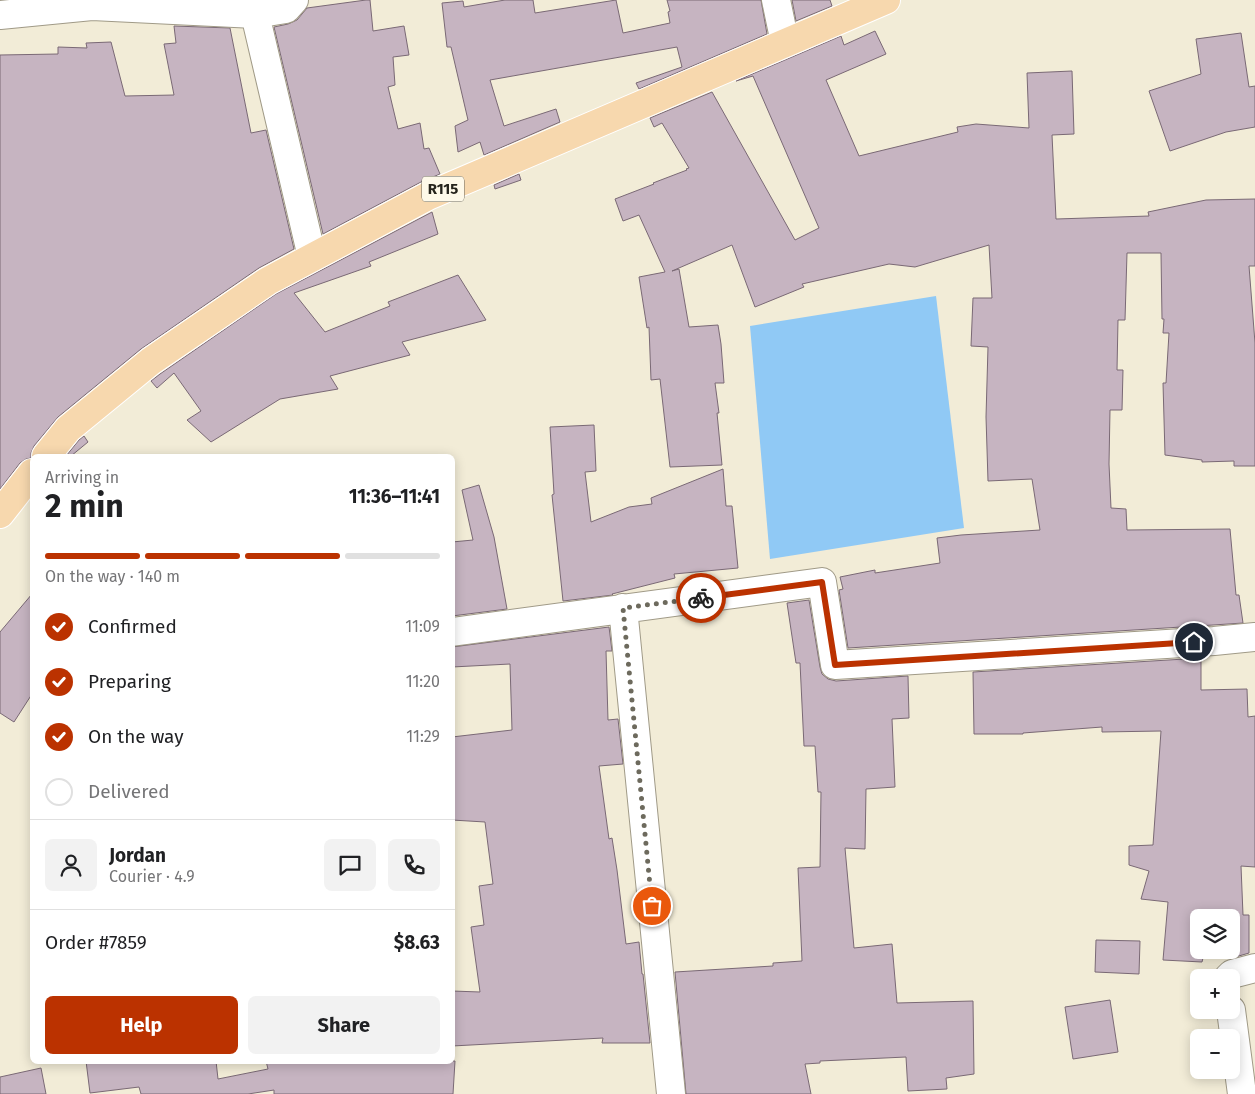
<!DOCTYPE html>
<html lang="en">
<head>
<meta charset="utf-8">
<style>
  body { margin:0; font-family:"Fira Sans",sans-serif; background:#f2f2f2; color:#202124; height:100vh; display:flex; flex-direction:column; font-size:19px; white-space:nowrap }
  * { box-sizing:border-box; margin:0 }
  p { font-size:16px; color:#757577 }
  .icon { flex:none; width:28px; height:28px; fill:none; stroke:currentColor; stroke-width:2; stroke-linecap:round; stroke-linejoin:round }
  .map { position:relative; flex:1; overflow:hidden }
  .side { position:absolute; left:30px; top:454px; width:425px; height:610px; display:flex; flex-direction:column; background:#fff; border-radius:8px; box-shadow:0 2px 12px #0003 }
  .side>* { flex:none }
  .buttons { position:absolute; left:1190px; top:909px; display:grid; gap:10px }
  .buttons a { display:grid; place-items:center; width:50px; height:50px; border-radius:8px; background:#fff; box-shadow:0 2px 12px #0003; font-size:25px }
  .pin { position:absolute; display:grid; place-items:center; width:42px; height:42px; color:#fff; margin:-21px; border:2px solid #fff; border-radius:50%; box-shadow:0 1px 5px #0007 }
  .courier { position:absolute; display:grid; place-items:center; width:50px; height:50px; margin:-25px; border:4px solid #bb3200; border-radius:50%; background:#fff; color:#222; box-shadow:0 1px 6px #0007 }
  .head em { font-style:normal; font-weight:700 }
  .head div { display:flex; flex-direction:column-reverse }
  .head { display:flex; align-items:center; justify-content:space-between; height:85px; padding:0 15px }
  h1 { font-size:32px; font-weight:700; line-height:38px }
  .bar { display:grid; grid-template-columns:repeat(4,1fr); gap:8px 5px; align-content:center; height:60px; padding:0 15px }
  .bar i { height:6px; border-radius:4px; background:#e0e0e0 }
  .bar .selected { background:#bb3200 }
  .bar p { grid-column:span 4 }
  .line { display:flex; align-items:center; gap:12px; padding:0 15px; border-top:1px solid #e0e0e0 }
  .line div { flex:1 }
  .round { display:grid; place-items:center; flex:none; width:52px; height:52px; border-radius:8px; background:#f2f2f2 }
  ol { padding:0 15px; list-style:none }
  li { display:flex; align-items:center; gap:15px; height:55px }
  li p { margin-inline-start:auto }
  li .icon { padding:5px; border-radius:50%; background:#bb3200; color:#fff; stroke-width:4 }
  li:last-child { color:#757577 }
  li i { width:28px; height:28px; border:2px solid #e0e0e0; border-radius:50% }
  .cta { display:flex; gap:10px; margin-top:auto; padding:10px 15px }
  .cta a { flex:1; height:58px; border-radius:8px; background:#bb3200; color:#fff; font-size:20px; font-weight:700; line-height:58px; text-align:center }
  .cta a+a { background:#f2f2f2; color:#202124 }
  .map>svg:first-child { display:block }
  .water { fill:#90c9f5 }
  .building { fill:#c6b4c1; stroke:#7a6975; fill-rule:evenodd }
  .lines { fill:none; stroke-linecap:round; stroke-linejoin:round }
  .minor-casing { stroke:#a09a87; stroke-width:30 }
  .major-casing { stroke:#fff; stroke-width:30 }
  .minor { stroke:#fff; stroke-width:28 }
  .major { stroke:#f7d8ae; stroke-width:28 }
  .done { stroke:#6d6a5d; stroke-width:5; stroke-dasharray:0 9 }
  .route { stroke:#bb3200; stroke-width:6 }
  .labels { text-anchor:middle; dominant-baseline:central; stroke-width:5; stroke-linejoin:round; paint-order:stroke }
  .shield { fill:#fef9e9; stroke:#67645a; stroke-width:1 }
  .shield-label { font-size:15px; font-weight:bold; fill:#26241c }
</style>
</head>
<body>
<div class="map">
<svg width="1255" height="1094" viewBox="0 0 1255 1094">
  <rect width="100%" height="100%" fill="#f2ecd7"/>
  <path class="water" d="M936,296L964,528L770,559L750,326Z"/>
  <path class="building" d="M366,0H370L373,31L404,26L409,55L393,57L395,85L388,87L398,129L420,123L424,149L429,148L440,174L421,182L323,234L274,27L288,24L297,20L307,8Z
    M505,0H533L535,13L616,0L623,33L670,23L668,12L670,11L667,0H761L767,34L639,89L636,83L682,67L677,47L490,80L504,126L556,109L560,122L484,155L480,142L458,152L455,126L468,120L451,47H447L442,3L463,1L464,7Z
    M792,0H830L832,6L796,21Z
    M174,26L230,28L251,133L266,130L294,249L259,268L141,349L58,417L34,446L31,453V458L26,459L20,463L0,489V55L58,54V47L87,48L86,43L111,42L125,96L174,95L164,44L176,43Z
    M875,31L886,54L826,80L859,156L958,132L957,127L976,124L1029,128L1027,73L1072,71L1074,134L1052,135L1056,219L1149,216L1148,212L1206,200L1255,199V266H1249L1255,343V466H1234V461L1202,462V460L1165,455L1163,383H1166L1169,333H1163L1164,319H1162L1161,253H1127L1125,320H1118L1117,370H1123L1122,410H1110L1109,464L1111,508L1126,509L1127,530L1230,529L1236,595H1239L1243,623L1213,625L848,648L839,590L843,589L840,577L875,570V573L940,563L937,538L961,535L1040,530L1032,479L988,481L986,417L988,347L971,346L973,298H992L989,245L915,267L889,264L802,284L804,287L755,307L732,245L672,271L679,269L689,327L718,325L721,344L724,383H715L719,413H717L722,465L670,467L660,379L651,380L649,327L647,328L639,277L665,272L639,215L623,221L615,199L654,184L653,183L687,170L686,169L689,168L662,123L654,127L650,118L712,92L795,240L819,228L753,76L736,81L841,36L844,45Z
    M1241,33L1249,87L1255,86V127L1226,132L1170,151L1149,91L1201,74L1196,39Z
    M519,174L521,180L495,189L494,185Z
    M432,212L438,234L369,262L371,266L294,293L325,332L390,306L388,302L458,275L486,320L402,342L410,355L330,376L338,389L280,399L211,442L187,420L201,411L174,373L157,388L151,381L160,374L276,294Z
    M594,425L596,471L585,472L591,522L629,507L652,504L651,498L723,469L726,506H732L738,568L674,574L675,578L612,594L613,595L563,601L552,495L554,494L550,427Z
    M84,436L88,442L71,456H66L79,440Z
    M479,485L494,537L507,609L452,616V542L473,540L462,490Z
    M32,594V694L14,722L0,713V632Z
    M809,600L820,667L822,674L828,679L836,681L908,676L909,718L892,719L895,787L866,789L865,849L845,848L854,948L892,944L897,1003L973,1001L974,1074L946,1078L947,1089L908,1091L906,1057L820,1061V1063L805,1064L811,1094H686L675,972L773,966V963L802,961L798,868L820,867L821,792H818L815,746H804L800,663H796L787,603Z
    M609,627L612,651H606L608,720L618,719L623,764L599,766L609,839L612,838L617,870L626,944L639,942L642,974H643L650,1043H602L603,1038L452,1046V991L480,992L471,927L484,925L479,886L493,884L485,822L452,820V737L512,730L510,664L452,667V647Z
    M1201,658V690L1247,689L1248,717L1255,716V867L1241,866L1243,915H1249V953L1232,958H1203L1202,962L1163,960L1168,902L1141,899L1149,871L1129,865V846L1153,845L1161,731L1102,732V727L1023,733V734H974L973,672ZM1199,918H1231V950H1199Z
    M1096,940L1140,941L1139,974L1095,972Z
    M1110,1000L1118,1052L1073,1059L1065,1007Z
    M86,1061H216L218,1079L268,1069L266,1061H455L453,1094H274V1090L248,1094H141L139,1087L90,1093Z
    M41,1068L46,1094H0V1077Z"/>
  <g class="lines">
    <g class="minor-casing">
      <path id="minor" d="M776,0L785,43
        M255,14L312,257
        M0,15L92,6L255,14L286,9L294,0
        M623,608L671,1094
        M452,632L822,582L835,665L1214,641L1255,637
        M1228,978L1232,974L1255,968
        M1231,1010L1242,1094"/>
    </g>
    <g class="major-casing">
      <path id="major" d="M46,456L68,429L151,361L268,281L428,196L886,0
        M0,514L32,473"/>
    </g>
    <use href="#minor" class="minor"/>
    <use href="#major" class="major"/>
  </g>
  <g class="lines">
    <path class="done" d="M652,906L623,608L701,598"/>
    <path class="route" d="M701,598L822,582L835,665L1194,642"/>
  </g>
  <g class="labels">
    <rect class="shield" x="422" y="176.5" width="42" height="25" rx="4"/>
    <g class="shield-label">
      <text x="443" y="189">R115</text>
    </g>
  </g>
</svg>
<div class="buttons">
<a><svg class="icon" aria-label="layers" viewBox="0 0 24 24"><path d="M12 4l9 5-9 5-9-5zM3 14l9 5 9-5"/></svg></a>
<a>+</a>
<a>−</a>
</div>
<div class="pin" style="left:652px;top:906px;background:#ea580c"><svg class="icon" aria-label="bag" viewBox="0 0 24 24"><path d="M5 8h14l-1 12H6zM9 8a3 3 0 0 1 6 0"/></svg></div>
<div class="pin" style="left:1194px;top:642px;background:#1f2937"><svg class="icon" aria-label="home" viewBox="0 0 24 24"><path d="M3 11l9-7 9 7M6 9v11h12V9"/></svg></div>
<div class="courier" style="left:701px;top:598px"><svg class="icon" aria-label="bike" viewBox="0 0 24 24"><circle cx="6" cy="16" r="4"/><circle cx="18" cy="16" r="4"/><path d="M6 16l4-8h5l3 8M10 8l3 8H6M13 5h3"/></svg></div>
<section class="side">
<div class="head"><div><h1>2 min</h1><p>Arriving in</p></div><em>11:36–11:41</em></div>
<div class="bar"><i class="selected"></i><i class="selected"></i><i class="selected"></i><i></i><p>On the way · 140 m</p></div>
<ol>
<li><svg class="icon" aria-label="check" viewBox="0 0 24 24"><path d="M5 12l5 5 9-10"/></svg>Confirmed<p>11:09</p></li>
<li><svg class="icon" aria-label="check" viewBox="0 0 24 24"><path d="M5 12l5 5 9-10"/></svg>Preparing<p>11:20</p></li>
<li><svg class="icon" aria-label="check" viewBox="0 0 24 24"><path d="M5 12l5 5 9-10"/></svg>On the way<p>11:29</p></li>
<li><i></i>Delivered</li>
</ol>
<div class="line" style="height:90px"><a class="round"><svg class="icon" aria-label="person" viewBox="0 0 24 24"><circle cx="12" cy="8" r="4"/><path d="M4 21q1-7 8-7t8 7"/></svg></a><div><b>Jordan</b><p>Courier · 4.9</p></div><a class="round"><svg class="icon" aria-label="chat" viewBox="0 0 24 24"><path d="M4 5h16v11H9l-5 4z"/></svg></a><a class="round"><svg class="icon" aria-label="phone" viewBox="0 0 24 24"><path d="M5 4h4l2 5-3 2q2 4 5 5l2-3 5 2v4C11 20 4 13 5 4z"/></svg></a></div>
<div class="line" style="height:65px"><div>Order #7859</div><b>$8.63</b></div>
<div class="cta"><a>Help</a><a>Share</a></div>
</section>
</div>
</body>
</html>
